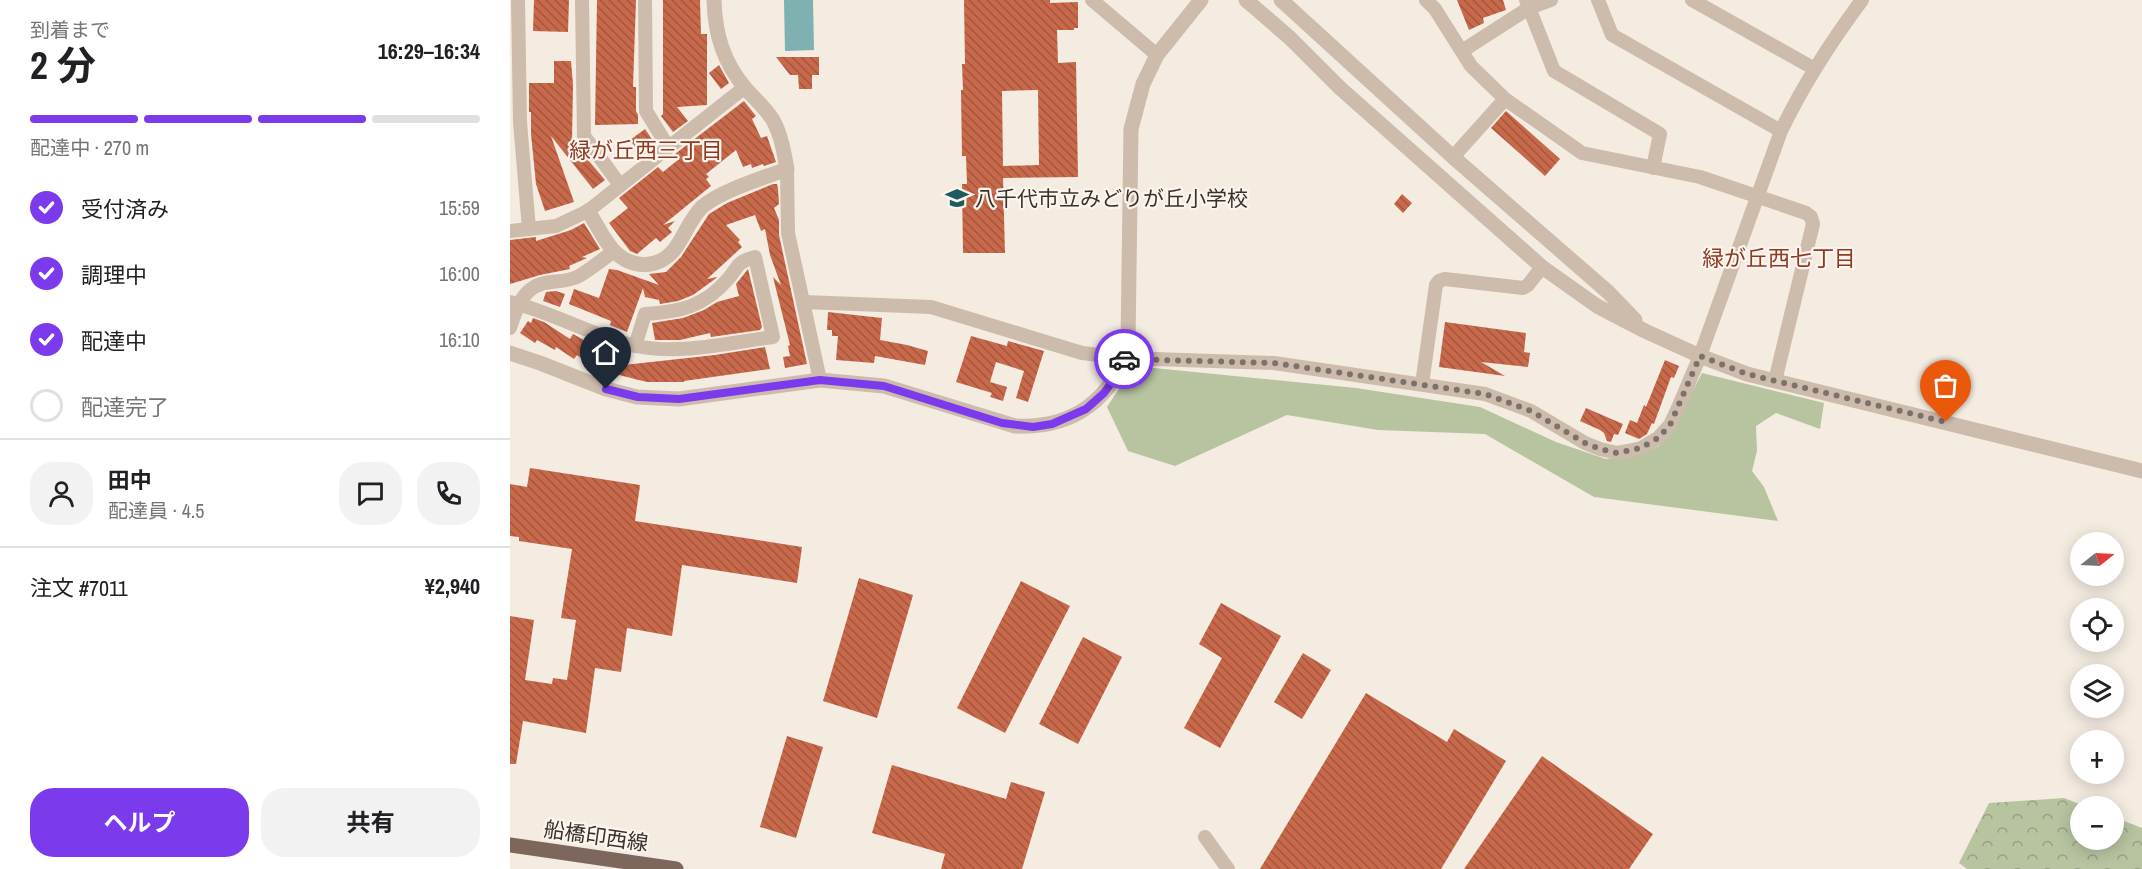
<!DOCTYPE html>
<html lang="ja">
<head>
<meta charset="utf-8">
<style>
  body { margin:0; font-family:"Archivo Narrow","Noto Sans JP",sans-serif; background:#f2f2f2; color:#202124; height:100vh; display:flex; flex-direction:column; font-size:22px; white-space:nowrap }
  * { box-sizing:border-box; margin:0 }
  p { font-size:20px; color:#757577 }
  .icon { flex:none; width:33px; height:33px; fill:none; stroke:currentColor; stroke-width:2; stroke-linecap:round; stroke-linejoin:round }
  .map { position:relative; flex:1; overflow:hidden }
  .side { display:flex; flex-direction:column; background:#fff; width:510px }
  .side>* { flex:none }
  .needle { width:39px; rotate:72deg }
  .fabs { position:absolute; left:1560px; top:532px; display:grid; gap:12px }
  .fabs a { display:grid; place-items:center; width:54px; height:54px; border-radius:50%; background:#fff; box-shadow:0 3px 15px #0003; font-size:30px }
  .pin { position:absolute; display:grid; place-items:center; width:51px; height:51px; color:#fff; margin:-62px -26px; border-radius:50% 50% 50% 0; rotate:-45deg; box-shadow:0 0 6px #0007 }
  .pin .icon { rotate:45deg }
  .courier { position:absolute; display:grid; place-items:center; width:60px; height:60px; margin:-30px; border:4px solid #7c3aed; border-radius:50%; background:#fff; color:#222; box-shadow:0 2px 8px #0007 }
  .summary em { font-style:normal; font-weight:700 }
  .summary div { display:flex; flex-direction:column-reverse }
  .summary { display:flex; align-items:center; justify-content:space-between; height:102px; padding:0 30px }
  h1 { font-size:39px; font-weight:700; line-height:45px }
  .bar { display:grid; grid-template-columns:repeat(4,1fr); gap:9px 6px; align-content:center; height:72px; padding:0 30px }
  .bar i { height:8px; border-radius:4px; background:#e0e0e0 }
  .bar .current { background:#7c3aed }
  .bar p { grid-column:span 4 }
  .line { display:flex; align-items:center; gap:15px; padding:0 30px; border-top:2px solid #e0e0e0 }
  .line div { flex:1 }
  .round { display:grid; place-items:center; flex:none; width:63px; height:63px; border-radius:24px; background:#f2f2f2 }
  ol { padding:0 30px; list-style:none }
  li { display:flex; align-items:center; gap:18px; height:66px }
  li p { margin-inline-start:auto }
  li .icon { padding:6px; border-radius:50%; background:#7c3aed; color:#fff; stroke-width:4 }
  li:last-child { color:#757577 }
  li i { width:33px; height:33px; border:3px solid #e0e0e0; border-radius:50% }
  .button { display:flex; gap:12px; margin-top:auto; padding:12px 30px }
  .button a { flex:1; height:69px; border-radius:24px; background:#7c3aed; color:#fff; font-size:24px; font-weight:700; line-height:69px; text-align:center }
  .button a+a { background:#f2f2f2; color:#202124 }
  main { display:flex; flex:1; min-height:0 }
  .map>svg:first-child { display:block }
  .green { fill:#b8c4a0 }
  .forest { fill:url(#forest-crowns) }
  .water { fill:#7fb0b2 }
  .building { fill:url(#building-back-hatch); fill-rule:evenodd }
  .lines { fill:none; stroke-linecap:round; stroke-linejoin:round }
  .minor { stroke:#cdbbac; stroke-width:14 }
  .tertiary { stroke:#cdbbac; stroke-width:15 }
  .primary { stroke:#7d675c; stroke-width:15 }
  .done { stroke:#7c716b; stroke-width:6; stroke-dasharray:0 10.8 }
  .route { stroke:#7c3aed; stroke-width:8 }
  .labels { text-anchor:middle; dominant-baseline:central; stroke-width:4.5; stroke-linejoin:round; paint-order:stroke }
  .poi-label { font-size:21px; fill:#3b302b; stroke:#fbf5ee; text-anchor:start }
  .street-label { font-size:21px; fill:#3b302b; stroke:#fbf5ee }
  .neighbourhood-label { font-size:22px; fill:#8c3b22; stroke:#fbf5ee }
</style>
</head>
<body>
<main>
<section class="side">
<div class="summary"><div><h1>2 分</h1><p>到着まで</p></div><em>16:29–16:34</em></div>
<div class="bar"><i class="current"></i><i class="current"></i><i class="current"></i><i></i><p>配達中 · 270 m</p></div>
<ol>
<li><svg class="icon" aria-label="check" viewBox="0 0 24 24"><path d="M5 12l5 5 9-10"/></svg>受付済み<p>15:59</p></li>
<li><svg class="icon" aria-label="check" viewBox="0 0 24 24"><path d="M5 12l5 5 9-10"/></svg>調理中<p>16:00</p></li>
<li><svg class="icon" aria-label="check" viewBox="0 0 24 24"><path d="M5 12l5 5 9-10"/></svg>配達中<p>16:10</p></li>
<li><i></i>配達完了</li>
</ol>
<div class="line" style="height:108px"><a class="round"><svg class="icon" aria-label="person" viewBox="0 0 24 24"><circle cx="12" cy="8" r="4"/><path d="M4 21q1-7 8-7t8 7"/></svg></a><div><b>田中</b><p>配達員 · 4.5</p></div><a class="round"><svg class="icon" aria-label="chat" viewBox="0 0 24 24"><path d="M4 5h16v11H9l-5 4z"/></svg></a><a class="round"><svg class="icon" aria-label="phone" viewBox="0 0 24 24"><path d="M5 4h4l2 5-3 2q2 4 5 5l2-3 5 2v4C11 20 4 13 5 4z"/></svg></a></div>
<div class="line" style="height:78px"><div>注文 #7011</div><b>¥2,940</b></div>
<div class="button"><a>ヘルプ</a><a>共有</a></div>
</section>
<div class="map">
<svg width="1632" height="869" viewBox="0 0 1632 869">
  <defs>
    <pattern id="forest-crowns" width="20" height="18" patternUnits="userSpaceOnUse" patternTransform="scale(1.5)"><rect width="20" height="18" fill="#b8c4a0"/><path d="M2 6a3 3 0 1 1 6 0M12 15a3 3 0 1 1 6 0" fill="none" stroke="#97a083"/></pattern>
    <pattern id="building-back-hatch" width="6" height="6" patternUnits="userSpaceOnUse" patternTransform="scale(1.5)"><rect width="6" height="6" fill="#c8694b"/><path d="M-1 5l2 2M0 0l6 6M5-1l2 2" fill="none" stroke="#a4573f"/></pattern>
  </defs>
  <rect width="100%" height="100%" fill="#f4ebe1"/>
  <path class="green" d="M624,366L846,388L970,407L1046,442L1096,459L1134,453L1149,446L1162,430L1192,373L1314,403L1310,429L1266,413L1246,426L1247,451L1242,471L1254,487L1268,521L1084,497L975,434L868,430L777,415L665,466L618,451L597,407Z"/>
  <path class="forest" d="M1554,798L1577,807H1570V840H1604V817L1632,828V869H1457L1449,863L1479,803Z"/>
  <path class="water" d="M274,0H303L304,50L275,51Z"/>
  <path class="building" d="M24,0H59L58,32L23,31Z
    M87,0H126L123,87H126V111L128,115V124L85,125Z
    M153,0H190L191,34H197V105L167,107L178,121L163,132L151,116L153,114Z
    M454,0H540V3L568,2V28H564V30H547L548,63L566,62L568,177L493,178L495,253H453L452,184H457L456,156H452L451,90H453L452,64H455ZM528,90L529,165L493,166L492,91Z
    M947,0H993L996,10L973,18L974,23L959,30Z
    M266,57H309V75H302V89H289L288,75H280Z
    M44,61H61L63,85L62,141L95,180L83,189L41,136L64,202L35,211L26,184L21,134V112H19V83H44Z
    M209,65L219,83L211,89L199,73Z
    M234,101L246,116L242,119L251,138L257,136L266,162L254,166L253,164L242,168L241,164L233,167L226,150L196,174L199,177L196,179L201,186L153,225L165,221L158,228L162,232L150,242L146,238L127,254L120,251L99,223L118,208L109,198L148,167L153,172L169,159L165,154Z
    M996,111L1050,159L1035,176L981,128Z
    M135,129L146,145L132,156L120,140Z
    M263,184H267L268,189L269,204L264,208L269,220V235L297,364L275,368L273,357L280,356L278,346L280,345L263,277L271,285L260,255L255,229L251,231L245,215L216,225L230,240L228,242L232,247L197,279L207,277L205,279L183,295L168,301L150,304L149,300L135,297L133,288L117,332L100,325L101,321L59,304L64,289L89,298L99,269L107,270L149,285L139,274L156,272L171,257L199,214L217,203Z
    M892,194L902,203L893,213L884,204Z
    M74,223L90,249L72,257L77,258L59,266L60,269L30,275L0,284V240L26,237V241L61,230Z
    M238,269L252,327L250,330L201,337L200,333L170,340H145L142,323L173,318L194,310L207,302L229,296L226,284Z
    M46,291L55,294L50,307L33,301L36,292Z
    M318,312L372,318L370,340L397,345L418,351L415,365L365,356L364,363L326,360L328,336H322V330H317Z
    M23,318L34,322L60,339L63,334L81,344L83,342L89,344L105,354L108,350L111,351L114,365L205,355L255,347L260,369L174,381V382H137L85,369L92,367L78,358L76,361L67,355L64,359L46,347L45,350L27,340L25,343L10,333L18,321L21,323Z
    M935,322L1016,333L1014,352L1020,353L1018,367L971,362L995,376L929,367Z
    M461,336L497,346L498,341L534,351L518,402L506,398L514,371L486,362L480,382L497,387L493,401L480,397L482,393L446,382Z
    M1155,360L1169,366L1164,378L1161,377L1144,424L1142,423L1137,434L1129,439L1115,433L1120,420L1127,423L1134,405L1136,407Z
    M1076,408L1113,424L1108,435L1104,434L1101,442L1097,441L1094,433L1090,430L1070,421Z
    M20,468L130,485L125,521L292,547L287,583L172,565L162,636L117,628L111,672L85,668L76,733L13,721L6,764H0V616L24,620L15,680L42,684L43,678L57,680L66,620L51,618L62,549L9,541V537L0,536V484L17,487Z
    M349,578L403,595L367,718L313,701Z
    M511,581L560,606L495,733L447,708Z
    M711,603L771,636L710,748L674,728L712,658L689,644Z
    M573,637L612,657L568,744L529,724Z
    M793,653L821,670L792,719L764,702Z
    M856,693L937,742L944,729L996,761L931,869H750Z
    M277,736L313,747L286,838L250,827Z
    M1032,756L1143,834L1119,869H954Z
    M382,765L496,799L501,782L535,792L512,869H431L435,854L362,833Z"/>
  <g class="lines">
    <path class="minor" d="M8,0L10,122L19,229
      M72,0L74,136L110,185
      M135,0L136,111L158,147
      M582,0L647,55
      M916,0L925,9L961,66L995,99L1072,153L1190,177L1296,213L1301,217L1303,224L1265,381
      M1016,0L1044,71L1150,134L1143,168
      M1088,0L1102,35L1271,131
      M1182,0L1303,68
      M952,51L1019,8L1041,0
      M943,157L995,99
      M277,169L278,233L310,380
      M0,231L46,226L78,211L235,87
      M0,302C43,312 82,336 126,346C171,355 218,343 263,337L245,257C225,263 230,265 218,279C194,307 169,312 135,314L125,346
      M294,302L421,307L572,353L614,358L764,363L975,394L1021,411L1075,443L1090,449L1107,453L1118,451L1131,448L1148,438L1160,425L1168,408L1190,356L1271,131C1294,83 1320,43 1352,0
      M0,328C7,306 14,284 41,282C51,281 60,281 69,276C81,269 93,259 104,251
      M912,384L926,285L929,281L935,279L1013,288L1018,285L1032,267
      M695,837L718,869"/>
    <path class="tertiary" d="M736,0L780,38L830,88L1032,267L1087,306L1135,331L1190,356L1237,374L1632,471
      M771,0L943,157L1098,292L1125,320
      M78,211C86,223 93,239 103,250C121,269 147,270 164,250C174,237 180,219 192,207C210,191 253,178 277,169C274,152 271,135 263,120C256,109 245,99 236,89C213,62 205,34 204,0
      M0,353L30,363L96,389L127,397L169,399L310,380L374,386L505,426C563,429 605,399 618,342L621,129L633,84L647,55L691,0"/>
    <path class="primary" d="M0,845L166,869"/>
  </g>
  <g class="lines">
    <path class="done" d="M614,359L764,363L975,394L1021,411L1075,443L1090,449L1107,453L1131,448L1148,438L1160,425L1190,356L1237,374L1436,422"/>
    <path class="route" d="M96,389L128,397L169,399L310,380L374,386L492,423L523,427L542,424L576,409L594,393L604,379L614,359"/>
  </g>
  <defs>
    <g id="school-bare" transform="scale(1.8)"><path d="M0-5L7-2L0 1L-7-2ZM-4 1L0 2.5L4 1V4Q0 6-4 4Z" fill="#1f5a5e" stroke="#fbf5ee" stroke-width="2.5" paint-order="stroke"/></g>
  </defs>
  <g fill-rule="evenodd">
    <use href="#school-bare" x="447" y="198"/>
  </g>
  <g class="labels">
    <g class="poi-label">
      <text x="465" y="198">八千代市立みどりが丘小学校</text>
    </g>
    <g class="street-label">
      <text transform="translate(86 836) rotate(8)">船橋印西線</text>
    </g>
    <g class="neighbourhood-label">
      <text x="136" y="150">緑が丘西三丁目</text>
      <text x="1269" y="258">緑が丘西七丁目</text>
    </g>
  </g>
</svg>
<div class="fabs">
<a><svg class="needle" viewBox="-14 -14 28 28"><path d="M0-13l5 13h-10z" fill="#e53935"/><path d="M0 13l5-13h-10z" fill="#757577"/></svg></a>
<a><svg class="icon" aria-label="locate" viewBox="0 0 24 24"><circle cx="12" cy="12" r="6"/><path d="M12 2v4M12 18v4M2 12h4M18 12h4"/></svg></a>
<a><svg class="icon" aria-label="layers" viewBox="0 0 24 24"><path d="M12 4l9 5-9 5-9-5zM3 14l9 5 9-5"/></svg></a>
<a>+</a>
<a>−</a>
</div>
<div class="pin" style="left:1436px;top:422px;background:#ea580c"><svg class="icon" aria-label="bag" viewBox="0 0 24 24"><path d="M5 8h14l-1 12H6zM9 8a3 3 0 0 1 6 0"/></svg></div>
<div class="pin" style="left:96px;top:389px;background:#1f2937"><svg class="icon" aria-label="home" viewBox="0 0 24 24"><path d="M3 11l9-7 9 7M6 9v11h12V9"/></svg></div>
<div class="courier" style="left:614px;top:359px"><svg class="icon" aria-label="car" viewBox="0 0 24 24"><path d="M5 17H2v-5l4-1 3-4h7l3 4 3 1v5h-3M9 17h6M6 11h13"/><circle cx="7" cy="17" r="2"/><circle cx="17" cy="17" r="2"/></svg></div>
</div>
</main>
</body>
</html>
